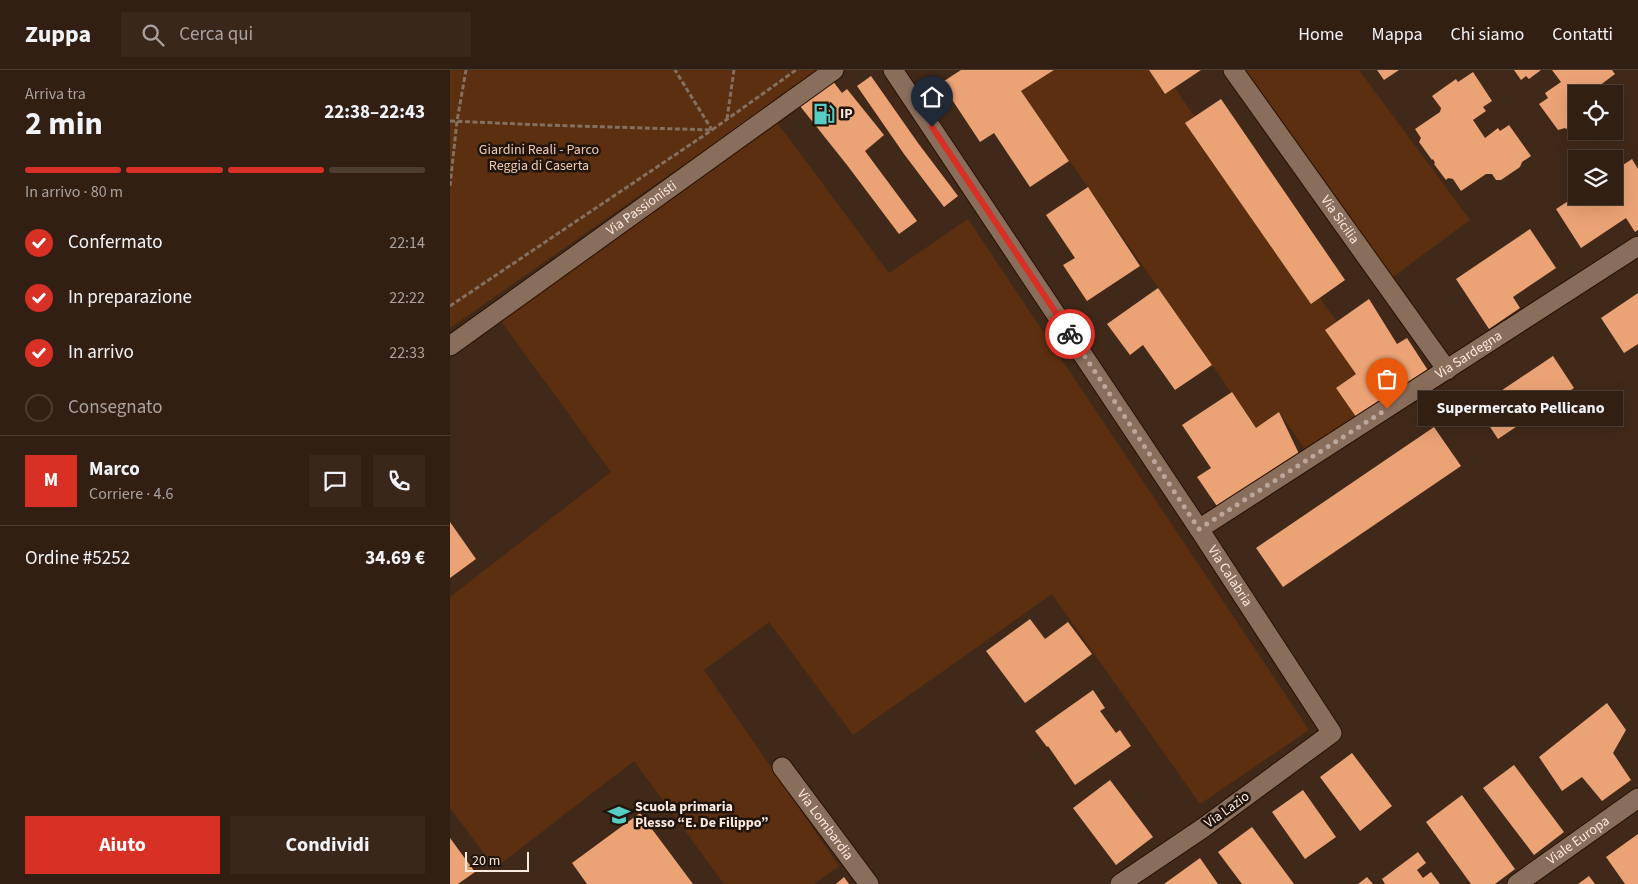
<!DOCTYPE html>
<html lang="it">
<head>
<meta charset="utf-8">
<style>
  body { margin:0; font-family:"Source Sans 3",sans-serif; background:#39271c; color:#f1f3f6; height:100vh; display:flex; flex-direction:column; font-size:19px; white-space:nowrap }
  * { box-sizing:border-box; margin:0 }
  p { font-size:16px; color:#a8a2a0 }
  .icon { flex:none; width:28px; height:28px; fill:none; stroke:currentColor; stroke-width:2; stroke-linecap:round; stroke-linejoin:round }
  .map { position:relative; flex:1; overflow:hidden }
  .panel { display:flex; flex-direction:column; background:#311f13; width:450px }
  .panel>* { flex:none }
  .controls { position:absolute; left:1118px; top:15px; display:grid; gap:10px }
  .controls a { display:grid; place-items:center; width:55px; height:55px; border-radius:0px; background:#311f13; box-shadow:0 5px 20px #0002,0 0 0 1px #4c3d33; font-size:25px }
  .scale { position:absolute; left:15px; bottom:12px; width:64px; box-sizing:border-box; padding-left:5px; border:2px solid #fbeae0; border-top:0; font-size:14px; line-height:18px; white-space:nowrap; color:#fbeae0; -webkit-text-stroke:4px #20140d; paint-order:stroke }
  .pin { position:absolute; display:grid; place-items:center; width:42px; height:42px; color:#fff; margin:-51px -21px; border-radius:50% 50% 50% 0; rotate:-45deg; box-shadow:0 0 5px #0007 }
  .pin .icon { rotate:45deg }
  .courier { position:absolute; display:grid; place-items:center; width:50px; height:50px; margin:-25px; border:4px solid #d93025; border-radius:50%; background:#fff; color:#222; box-shadow:0 1px 6px #0007 }
  .bubble { position:absolute; height:35px; border-radius:0px; background:#311f13; box-shadow:0 5px 20px #0002,0 0 0 1px #4c3d33; font-size:16px; font-weight:700; line-height:35px; text-align:center }
  .headline em { font-style:normal; font-weight:700 }
  .headline div { display:flex; flex-direction:column-reverse }
  .headline { display:flex; align-items:center; justify-content:space-between; height:85px; padding:0 25px }
  h1 { font-size:32px; font-weight:700; line-height:38px }
  .bar { display:grid; grid-template-columns:repeat(4,1fr); gap:8px 5px; align-content:center; height:60px; padding:0 25px }
  .bar i { height:6px; border-radius:4px; background:#4c3d33 }
  .bar .selected { background:#d93025 }
  .bar p { grid-column:span 4 }
  .line { display:flex; align-items:center; gap:12px; padding:0 25px; border-top:1px solid #4c3d33 }
  .line div { flex:1 }
  .round { display:grid; place-items:center; flex:none; width:52px; height:52px; border-radius:0px; background:#39271c }
  ol { padding:0 25px; list-style:none }
  li { display:flex; align-items:center; gap:15px; height:55px }
  li p { margin-inline-start:auto }
  li .icon { padding:5px; border-radius:50%; background:#d93025; color:#fff; stroke-width:4 }
  li:last-child { color:#a8a2a0 }
  li i { width:28px; height:28px; border:2px solid #4c3d33; border-radius:50% }
  .cta { display:flex; gap:10px; margin-top:auto; padding:10px 25px }
  .cta a { flex:1; height:58px; border-radius:0px; background:#d93025; color:#fff; font-size:20px; font-weight:700; line-height:58px; text-align:center }
  .cta a+a { background:#39271c; color:#f1f3f6 }
  header { display:flex; align-items:center; gap:30px; box-sizing:border-box; height:70px; padding:0 25px; background:#311f13; border-bottom:1px solid #4c3d33 }
  header strong { font-size:24px }
  nav { display:flex; gap:28px; margin-inline-start:auto; font-size:18px }
  .search { width:350px; height:45px; background:#39271c; display:flex; align-items:center; gap:12px; box-sizing:border-box; padding:0 18px; border-radius:0px; color:#a8a2a0; font-size:19px }
  main { display:flex; flex:1; min-height:0 }
  .map>svg:first-child { display:block }
  .green { fill:#5b2f0f }
  .building { fill:#eba375 }
  .lines { fill:none; stroke-linecap:round; stroke-linejoin:round }
  .street-casing { stroke:#271003; stroke-width:21 }
  .path { stroke:#846f61; stroke-width:3; stroke-dasharray:5 2.5; stroke-linecap:butt }
  .street { stroke:#8a6e5c; stroke-width:19 }
  .done { stroke:#baa69a; stroke-width:5; stroke-dasharray:0 9 }
  .route { stroke:#d93025; stroke-width:6 }
  .labels { text-anchor:middle; dominant-baseline:central; stroke-width:5; stroke-linejoin:round; paint-order:stroke }
  .poi-label { font-size:14px; font-weight:bold; fill:#fbeae0; stroke:#20140d; text-anchor:start }
  .park-label { font-size:14px; fill:#f1cbb3; stroke:#20140d }
  .street-label { font-size:14px; fill:#fbeae0; stroke:#20140d }
</style>
</head>
<body>
<header>
<strong>Zuppa</strong>
<div class="search"><svg class="icon" aria-label="search" viewBox="0 0 24 24"><circle cx="10" cy="10" r="6"/><path d="M15 15l6 6"/></svg>Cerca qui</div>
<nav><a>Home</a><a>Mappa</a><a>Chi siamo</a><a>Contatti</a></nav>
</header>
<main>
<section class="panel">
<div class="headline"><div><h1>2 min</h1><p>Arriva tra</p></div><em>22:38–22:43</em></div>
<div class="bar"><i class="selected"></i><i class="selected"></i><i class="selected"></i><i></i><p>In arrivo · 80 m</p></div>
<ol>
<li><svg class="icon" aria-label="check" viewBox="0 0 24 24"><path d="M5 12l5 5 9-10"/></svg>Confermato<p>22:14</p></li>
<li><svg class="icon" aria-label="check" viewBox="0 0 24 24"><path d="M5 12l5 5 9-10"/></svg>In preparazione<p>22:22</p></li>
<li><svg class="icon" aria-label="check" viewBox="0 0 24 24"><path d="M5 12l5 5 9-10"/></svg>In arrivo<p>22:33</p></li>
<li><i></i>Consegnato</li>
</ol>
<div class="line" style="height:90px"><b class="round" style="background:#d93025;color:#fff">M</b><div><b>Marco</b><p>Corriere · 4.6</p></div><a class="round"><svg class="icon" aria-label="chat" viewBox="0 0 24 24"><path d="M4 5h16v11H9l-5 4z"/></svg></a><a class="round"><svg class="icon" aria-label="phone" viewBox="0 0 24 24"><path d="M5 4h4l2 5-3 2q2 4 5 5l2-3 5 2v4C11 20 4 13 5 4z"/></svg></a></div>
<div class="line" style="height:65px"><div>Ordine #5252</div><b>34.69 €</b></div>
<div class="cta"><a>Aiuto</a><a>Condividi</a></div>
</section>
<div class="map">
<svg width="1188" height="814" viewBox="0 0 1188 814">
  <rect width="100%" height="100%" fill="#412919"/>
  <path class="green" d="M0,0H369L0,258Z
    M604,0H699L715,24L725,18L744,46L736,53L870,228L887,252L875,260L906,304L886,318L911,354L861,388L829,342L806,358L571,21Z
    M794,0H909L1020,150L943,207Z
    M326,51L439,203L518,149L859,660L750,734L602,524L403,665L319,552L254,600L389,796L364,814H274L184,691L45,798L0,738V527L161,402L48,247Z"/>
  <path class="building" d="M511,0H604L571,21L619,91L580,117L544,63L530,72L491,13Z
    M699,0H751L715,24Z
    M927,0H949L934,10Z
    M1064,0H1091L1079,9L1076,6L1071,10Z
    M1102,0H1162L1165,4L1141,22L1140,24H1126V52L1116,59L1115,58L1108,60L1089,34L1098,28L1095,23L1111,12Z
    M1023,2L1042,31L1033,37L1036,41L1023,50L1035,68L1048,58L1050,61L1059,55L1081,86L1072,92L1070,97L1051,110H1046L1042,104H1036L1011,121L1003,109L998,108L996,110L984,94L985,93L983,89L982,90L969,72L971,68L965,59L990,42L991,38L982,26L1006,9L1008,12Z
    M421,6L468,73L508,126L494,137L454,84L407,16Z
    M382,10L392,23L397,19L434,65L415,81L467,151L449,164L397,95L350,36Z
    M771,29L895,210L861,234L735,53Z
    M1182,89L1188,99V160L1185,162L1176,148L1131,178L1106,139L1126,126H1164V101Z
    M638,117L690,196L637,231L613,195L625,188L596,145Z
    M1080,159L1106,198L1063,227L1070,238L1039,259L1006,209Z
    M708,218L762,295L725,320L693,275L680,285L657,254Z
    M1188,223V274L1174,283L1151,248Z
    M919,229L947,274L957,268L979,302L911,354L886,318L906,304L875,260Z
    M1103,286L1124,318L1048,369L1027,337Z
    M782,322L806,358L829,342L851,388L771,442L747,407L761,398L732,355Z
    M984,357L1011,396L833,517L806,478Z
    M0,452L26,489L0,508Z
    M580,549L595,569L618,552L642,584L575,633L536,581Z
    M643,620L655,638L650,641L666,663L670,660L681,676L625,715L598,676L597,677L585,661Z
    M1157,633L1176,660L1163,683L1181,710L1152,731L1132,707L1112,721L1089,687Z
    M902,683L942,736L910,761L870,707Z
    M1064,695L1114,762L1084,785L1033,718Z
    M660,710L703,767L666,795L623,738Z
    M853,720L886,767L855,789L822,742Z
    M1012,725L1065,799L1045,814H1021L976,752Z
    M190,743L243,814H137L122,793Z
    M802,757L844,814H792L768,782Z
    M1188,764V814H1175L1156,787Z
    M0,768L25,802L8,814H0Z
    M968,782L976,793L967,800L973,808L981,802L990,814H935L932,809Z
    M750,788L768,814H714Z
    M1139,806L1145,814H1128Z
    M394,807L399,814H386Z
    M917,807L923,814H908Z"/>
  <g class="lines">
    <g class="street-casing">
      <g id="street">
        <path id="s1" d="M443,0L749,459L882,663L753,758L670,814"/>
        <path id="s2" d="M783,0L997,300"/>
        <path id="s3" d="M0,276L384,0"/>
        <path id="s4" d="M749,459L1188,176"/>
        <path id="s5" d="M332,697L419,814"/>
        <path id="s6" d="M1067,814L1188,728"/>
      </g>
    </g>
    <path class="path" d="M277,49L284,0
      M0,51L93,55L262,60L346,0
      M0,116L7,51L16,0
      M0,236L262,60L225,0"/>
    <use href="#street" class="street"/>
  </g>
  <g class="lines">
    <path class="done" d="M620,264L749,459L937,339"/>
    <path class="route" d="M482,57L620,264"/>
  </g>
  <defs>
    <g id="fuel-bare" transform="scale(1.725)"><path d="M-5.5-6h7V0h2V4h1.3V-2.5L3-4.5l.8-.8L6-3V5H2.5V1h-1V6h-7ZM-4.2-4.7v3.2H.2V-4.7Z" fill="#56cec4" stroke="#20140d" stroke-width="2.5" paint-order="stroke"/></g>
    <g id="school-bare" transform="scale(1.725)"><path d="M0-5L7-2L0 1L-7-2ZM-4 1L0 2.5L4 1V4Q0 6-4 4Z" fill="#56cec4" stroke="#20140d" stroke-width="2.5" paint-order="stroke"/></g>
  </defs>
  <g fill-rule="evenodd">
    <use href="#fuel-bare" x="374" y="44"/>
    <use href="#school-bare" x="169" y="745"/>
  </g>
  <g class="labels">
    <g class="poi-label">
      <text x="390" y="44">IP</text>
      <text x="185" y="737">Scuola primaria<tspan x="185" dy="16">Plesso “E. De Filippo”</tspan></text>
    </g>
    <g class="park-label">
      <text x="89" y="80">Giardini Reali - Parco<tspan x="89" dy="16">Reggia di Caserta</tspan></text>
    </g>
    <g class="street-label">
      <text stroke="none"><textPath href="#s3" startOffset="236">Via Passionisti</textPath></text>
      <text stroke="none"><textPath href="#s2" startOffset="184">Via Sicilia</textPath></text>
      <text stroke="none"><textPath href="#s4" startOffset="321">Via Sardegna</textPath></text>
      <text stroke="none"><textPath href="#s1" startOffset="608">Via Calabria</textPath></text>
      <text transform="translate(777 740) rotate(-36)">Via Lazio</text>
      <text stroke="none"><textPath href="#s5" startOffset="72">Via Lombardia</textPath></text>
      <text stroke="none"><textPath href="#s6" startOffset="75">Viale Europa</textPath></text>
    </g>
  </g>
</svg>
<div class="controls">
<a><svg class="icon" aria-label="locate" viewBox="0 0 24 24"><circle cx="12" cy="12" r="6"/><path d="M12 2v4M12 18v4M2 12h4M18 12h4"/></svg></a>
<a><svg class="icon" aria-label="layers" viewBox="0 0 24 24"><path d="M12 4l9 5-9 5-9-5zM3 14l9 5 9-5"/></svg></a>
</div>
<div class="scale">20 m</div>
<div class="pin" style="left:937px;top:339px;background:#ea580c"><svg class="icon" aria-label="bag" viewBox="0 0 24 24"><path d="M5 8h14l-1 12H6zM9 8a3 3 0 0 1 6 0"/></svg></div>
<div class="pin" style="left:482px;top:57px;background:#1f2937"><svg class="icon" aria-label="home" viewBox="0 0 24 24"><path d="M3 11l9-7 9 7M6 9v11h12V9"/></svg></div>
<div class="courier" style="left:620px;top:264px"><svg class="icon" aria-label="bike" viewBox="0 0 24 24"><circle cx="6" cy="16" r="4"/><circle cx="18" cy="16" r="4"/><path d="M6 16l4-8h5l3 8M10 8l3 8H6M13 5h3"/></svg></div>
<div class="bubble" style="left:968px;top:321px;width:205px">Supermercato Pellicano</div>
</div>
</main>
</body>
</html>
